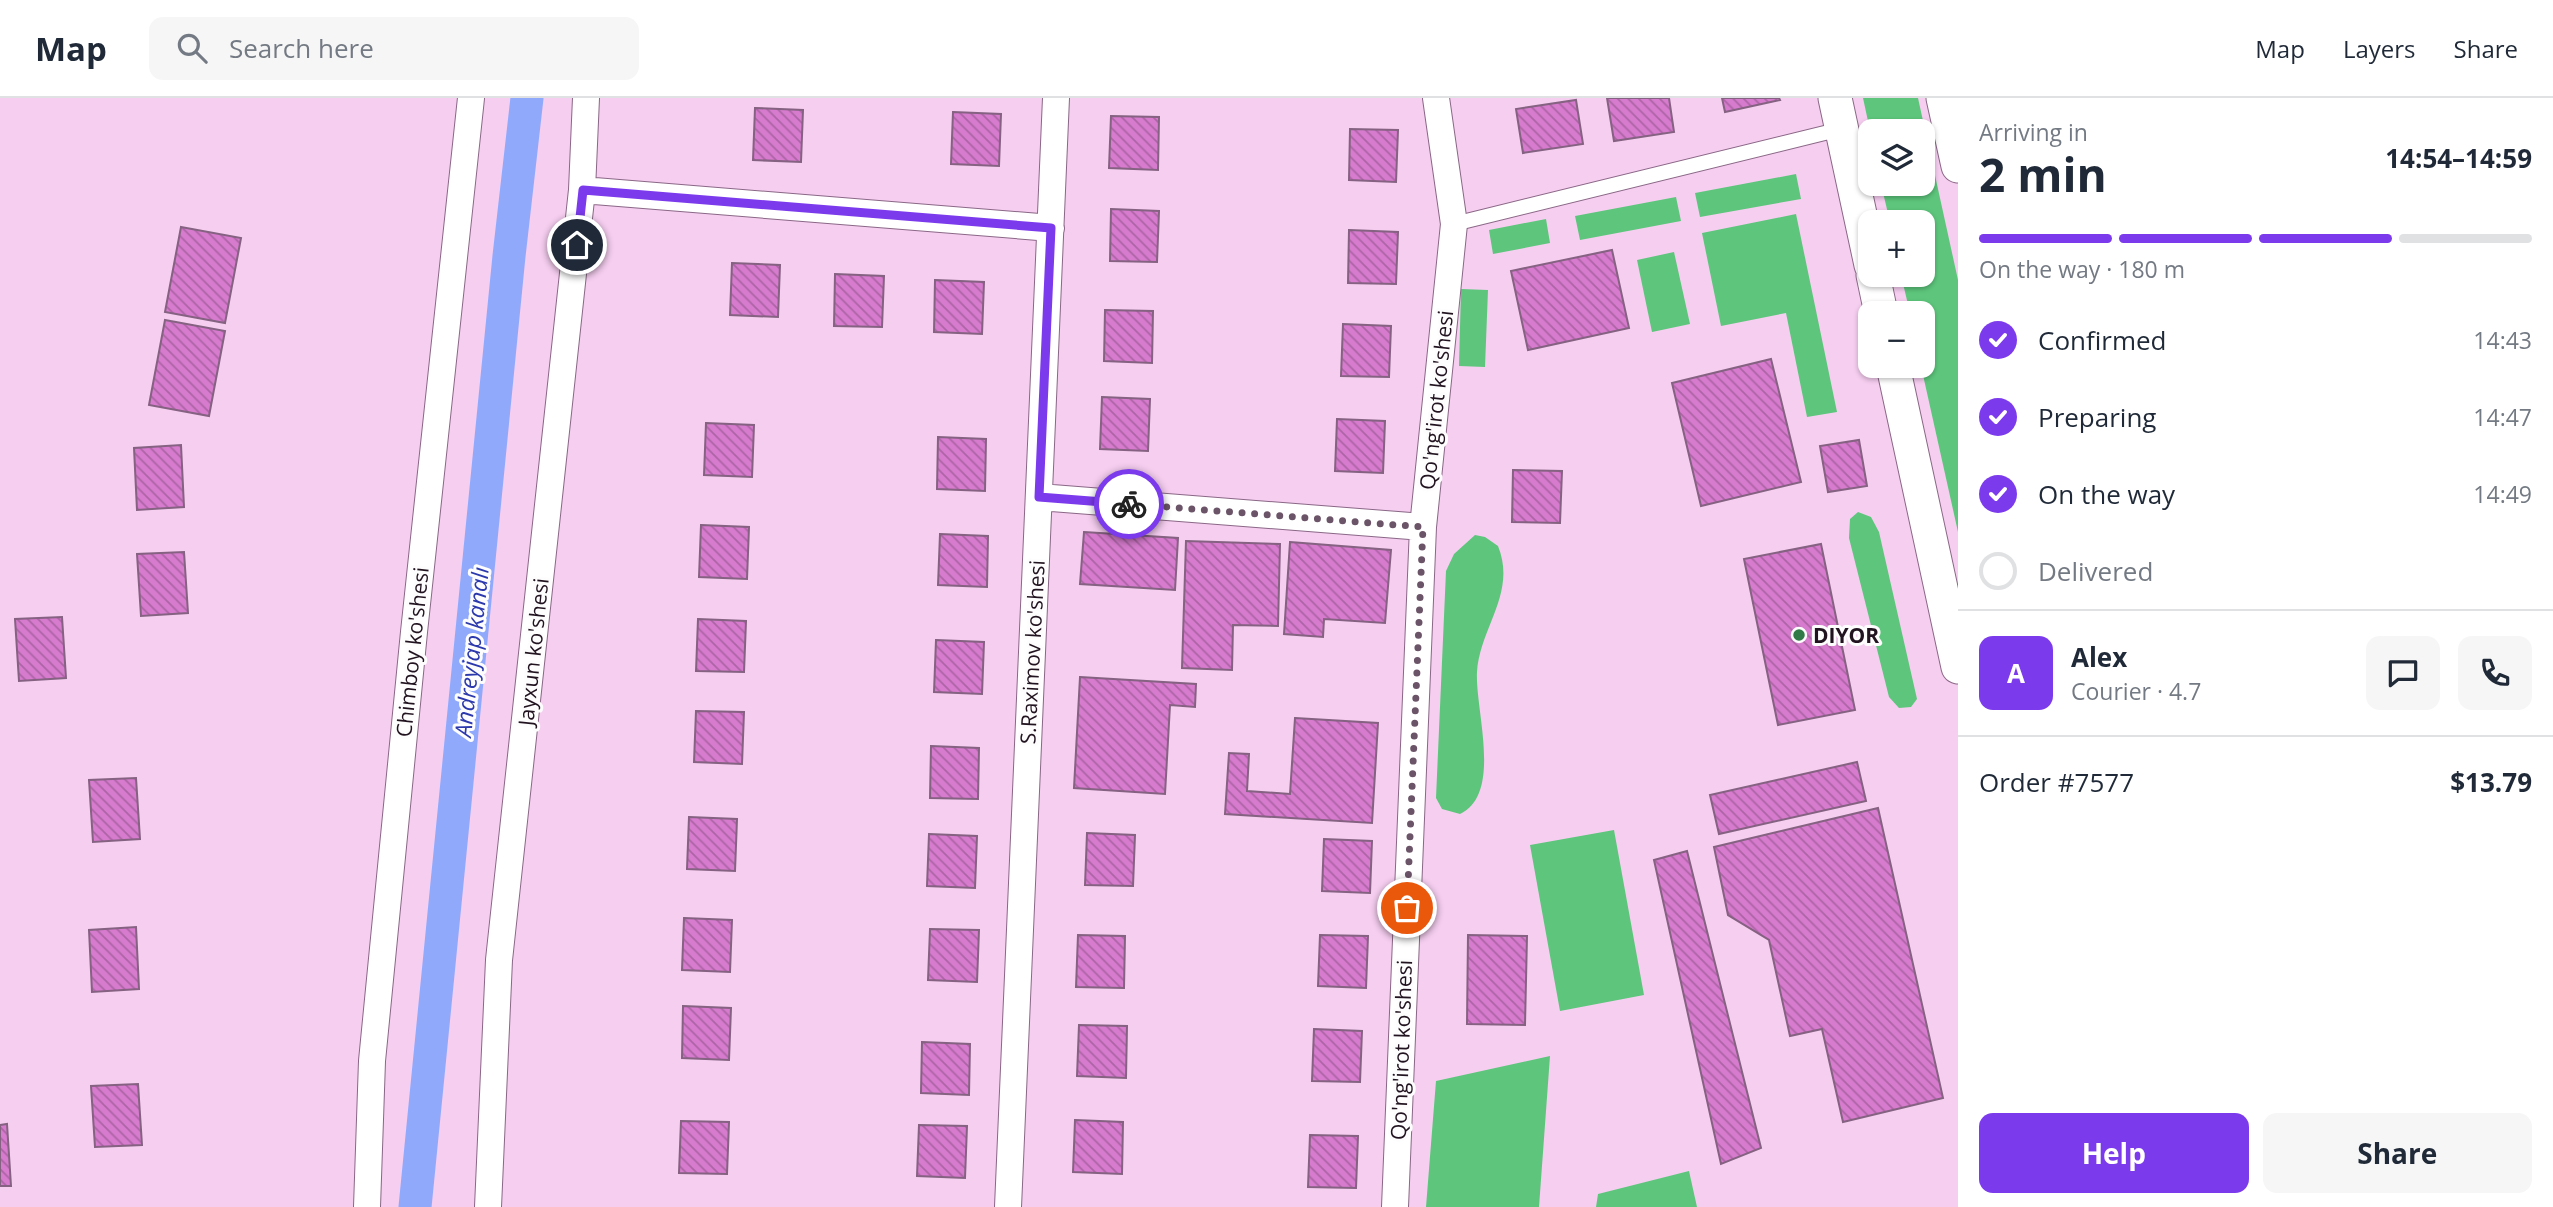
<!DOCTYPE html>
<html lang="en">
<head>
<meta charset="utf-8">
<style>
  body { margin:0; font-family:"Open Sans",sans-serif; background:#f6f6f7; color:#1f2937; height:100vh; display:flex; flex-direction:column; font-size:26px; white-space:nowrap }
  * { box-sizing:border-box; margin:0 }
  p { font-size:23px; color:#747a83 }
  .icon { flex:none; width:38px; height:38px; fill:none; stroke:currentColor; stroke-width:2; stroke-linecap:round; stroke-linejoin:round }
  .map { position:relative; flex:1; overflow:hidden }
  .panel { display:flex; flex-direction:column; background:#fff; width:595px }
  .panel>* { flex:none }
  .tools { position:absolute; left:1858px; top:21px; display:grid; gap:14px }
  .tools a { display:grid; place-items:center; width:77px; height:77px; border-radius:14px; background:#fff; box-shadow:0 2px 5px #0004; font-size:35px }
  .pin { position:absolute; display:grid; place-items:center; width:60px; height:60px; color:#fff; margin:-30px; border:4px solid #fff; border-radius:50%; box-shadow:0 2px 7px #0007 }
  .courier { position:absolute; display:grid; place-items:center; width:70px; height:70px; margin:-35px; border:5px solid #7c3aed; border-radius:50%; background:#fff; color:#222; box-shadow:0 2px 9px #0007 }
  .head em { font-style:normal; font-weight:700 }
  .head div { display:flex; flex-direction:column-reverse }
  .head { display:flex; align-items:center; justify-content:space-between; height:119px; padding:0 21px }
  h1 { font-size:46px; font-weight:700; line-height:52px }
  .bar { display:grid; grid-template-columns:repeat(4,1fr); gap:10px 7px; align-content:center; height:84px; padding:0 21px }
  .bar i { height:9px; border-radius:5px; background:#e0e1e3 }
  .bar .on { background:#7c3aed }
  .bar p { grid-column:span 4 }
  .line { display:flex; align-items:center; gap:18px; padding:0 21px; border-top:2px solid #e0e1e3 }
  .line div { flex:1 }
  .round { display:grid; place-items:center; flex:none; width:74px; height:74px; border-radius:14px; background:#f6f6f7 }
  ol { padding:0 21px; list-style:none }
  li { display:flex; align-items:center; gap:21px; height:77px }
  li p { margin-inline-start:auto }
  li .icon { padding:7px; border-radius:50%; background:#7c3aed; color:#fff; stroke-width:4 }
  li:last-child { color:#747a83 }
  li i { width:38px; height:38px; border:4px solid #e0e1e3; border-radius:50% }
  .action { display:flex; gap:14px; margin-top:auto; padding:14px 21px }
  .action a { flex:1; height:80px; border-radius:14px; background:#7c3aed; color:#fff; font-size:28px; font-weight:700; line-height:80px; text-align:center }
  .action a+a { background:#f6f6f7; color:#1f2937 }
  header { display:flex; align-items:center; gap:42px; box-sizing:border-box; height:98px; padding:0 35px; background:#fff; border-bottom:2px solid #e0e1e3 }
  header strong { font-size:33px }
  nav { display:flex; gap:38px; margin-inline-start:auto; font-size:24px }
  .search { width:490px; height:63px; background:#f6f6f7; display:flex; align-items:center; gap:18px; box-sizing:border-box; padding:0 24px; border-radius:14px; color:#747a83; font-size:26px }
  main { display:flex; flex:1; min-height:0 }
  .map>svg:first-child { display:block }
  .green { fill:#5dc67c }
  .lines { fill:none; stroke-linecap:round; stroke-linejoin:round }
  .canal { stroke:#91a9fb; stroke-width:33 }
  .building { fill:url(#building-back-hatch); stroke:#856281; stroke-width:2 }
  .service-casing { stroke:#8a6786; stroke-width:16 }
  .minor-casing { stroke:#8a6786; stroke-width:28 }
  .tertiary-casing { stroke:#8a6786; stroke-width:35 }
  .service { stroke:#fff; stroke-width:14 }
  .minor { stroke:#fff; stroke-width:26 }
  .tertiary { stroke:#fff; stroke-width:33 }
  .done { stroke:#6c5468; stroke-width:7; stroke-dasharray:0 12.6 }
  .route { stroke:#7c3aed; stroke-width:9 }
  .poi-dot { fill:#317a47; stroke:#fdfdfd; stroke-width:2.5 }
  .labels { text-anchor:middle; dominant-baseline:central; stroke-width:6; stroke-linejoin:round; paint-order:stroke }
  .street-label { font-size:21px; fill:#21131f; stroke:#fdfdfd }
  .poi-label { font-size:21px; font-weight:bold; fill:#21131f; stroke:#fdfdfd; text-anchor:start }
  .water-label { font-size:23px; font-style:italic; fill:#2c39ad; stroke:#fdfdfd }
</style>
</head>
<body>
<header>
<strong>Map</strong>
<div class="search"><svg class="icon" aria-label="search" viewBox="0 0 24 24"><circle cx="10" cy="10" r="6"/><path d="M15 15l6 6"/></svg>Search here</div>
<nav><a>Map</a><a>Layers</a><a>Share</a></nav>
</header>
<main>
<div class="map">
<svg width="1958" height="1109" viewBox="0 0 1958 1109">
  <defs>
    <pattern id="building-back-hatch" width="6" height="6" patternUnits="userSpaceOnUse" patternTransform="scale(1.75)"><rect width="6" height="6" fill="#d67bcd"/><path d="M-1 5l2 2M0 0l6 6M5-1l2 2" fill="none" stroke="#ad64a6"/></pattern>
  </defs>
  <rect width="100%" height="100%" fill="#f6cef0"/>
  <path class="green" d="M1863,0H1918L1958,182V434L1921,268L1923,215H1910L1901,177H1923V124H1890L1881,86H1923V33H1871V37Z
    M1796,76L1801,101L1700,119L1695,95Z
    M1676,99L1681,123L1580,142L1575,118Z
    M1796,116L1837,314L1807,319L1786,215L1721,228L1702,135Z
    M1546,121L1550,145L1493,156L1489,132Z
    M1674,154L1690,226L1652,234L1637,162Z
    M1461,191L1488,192L1485,269L1459,268Z
    M1858,414L1871,419L1879,434L1917,601L1911,609L1899,610L1889,599L1849,440L1850,421Z
    M1475,437L1485,439L1498,448C1517,495 1480,529 1477,574C1475,612 1503,696 1460,716L1442,711L1436,700L1446,473L1454,456Z
    M1614,732L1644,897L1560,913L1530,747Z
    M1550,958L1539,1109H1426L1436,983Z
    M1689,1073L1697,1109H1596L1598,1096Z"/>
  <g class="lines">
    <path class="canal" d="M415,1109L509,158L527,0"/>
  </g>
  <path class="building" d="M1607,0H1669L1674,34L1614,43Z
    M1722,0H1779L1780,2L1725,14Z
    M1576,2L1583,46L1523,55L1516,11Z
    M755,10L803,12L801,64L753,62Z
    M953,14L1001,16L999,68L951,66Z
    M1111,18L1159,19L1158,72L1109,70Z
    M1350,31L1398,32L1396,84L1349,82Z
    M1111,111L1159,113L1157,164L1110,163Z
    M181,129L241,140L225,225L165,214Z
    M1349,132L1398,134L1396,186L1348,185Z
    M1612,152L1629,230L1528,252L1511,173Z
    M732,165L780,167L778,219L730,217Z
    M835,176L884,178L882,229L834,228Z
    M935,182L984,184L982,236L934,234Z
    M1105,212L1153,213L1152,265L1104,263Z
    M165,222L225,233L209,318L149,307Z
    M1343,226L1391,228L1389,279L1341,278Z
    M1771,261L1801,384L1701,408L1672,285Z
    M1102,299L1150,301L1148,353L1100,351Z
    M1337,321L1385,323L1383,375L1335,373Z
    M706,325L754,327L752,379L704,377Z
    M938,339L986,341L985,393L937,391Z
    M1859,342L1867,388L1828,394L1820,348Z
    M181,347L184,409L137,412L134,350Z
    M1513,372L1562,373L1560,425L1512,424Z
    M701,427L749,429L747,481L699,479Z
    M1084,434L1178,440L1175,492L1080,486Z
    M940,436L988,438L987,489L938,487Z
    M1186,443L1280,446L1278,528L1233,527L1232,572L1182,570Z
    M1290,444L1391,452L1385,525L1324,521L1323,539L1284,536Z
    M1821,446L1855,612L1778,627L1744,461Z
    M184,454L188,515L141,518L137,456Z
    M62,519L66,580L19,583L15,521Z
    M698,521L746,523L744,574L696,573Z
    M936,542L984,544L982,596L934,594Z
    M1080,579L1196,586L1195,609L1170,607L1165,696L1074,690Z
    M696,613L744,614L742,666L694,664Z
    M1295,620L1378,625L1372,725L1225,716L1229,655L1249,656L1247,693L1290,696Z
    M931,648L979,650L978,701L930,700Z
    M1857,664L1866,703L1719,736L1710,697Z
    M136,680L140,741L93,744L89,682Z
    M1878,710L1943,1000L1843,1024L1822,931L1790,938L1769,842L1728,817L1714,749Z
    M689,719L737,721L735,773L687,771Z
    M1087,735L1135,737L1133,788L1085,787Z
    M929,736L977,738L975,790L927,788Z
    M1324,741L1372,743L1370,795L1322,793Z
    M1687,753L1761,1050L1721,1066L1654,762Z
    M684,820L732,822L730,874L682,872Z
    M136,829L139,891L92,894L89,832Z
    M930,831L979,832L977,884L928,882Z
    M1078,837L1125,838L1124,890L1076,889Z
    M1320,837L1368,838L1366,890L1318,888Z
    M1468,837L1527,838L1525,927L1467,926Z
    M683,908L731,910L729,962L682,960Z
    M1079,927L1127,928L1126,980L1077,978Z
    M1314,931L1362,933L1360,984L1312,983Z
    M922,944L970,946L969,997L921,995Z
    M138,986L142,1047L95,1049L91,988Z
    M1075,1022L1123,1024L1122,1076L1073,1074Z
    M681,1023L729,1024L727,1076L679,1075Z
    M7,1026L11,1088H0V1027Z
    M919,1027L967,1028L965,1080L917,1078Z
    M1310,1037L1358,1038L1356,1090L1308,1089Z"/>
  <g class="lines">
    <g class="service-casing">
      <path id="service" d="M1454,126L1841,31"/>
    </g>
    <g class="minor-casing">
      <path id="minor" d="M582,92L1051,130
        M1039,399L1423,429
        M367,1109L372,963L414,534L471,0
        M488,1109L499,862L582,92L586,0
        M1008,1109L1056,0
        M1395,1109L1423,429L1454,126L1436,0"/>
    </g>
    <g class="tertiary-casing">
      <path id="tertiary" d="M1835,0L1871,167
        M1943,0L1958,68
        M1873,177L1881,215
        M1893,268L1958,569"/>
    </g>
    <use href="#service" class="service"/>
    <use href="#minor" class="minor"/>
    <use href="#tertiary" class="tertiary"/>
  </g>
  <g class="lines">
    <path class="done" d="M1129,406L1423,429L1407,810"/>
    <path class="route" d="M577,147L583,92L1051,130L1039,399L1129,406"/>
  </g>
  <circle class="poi-dot" cx="1799" cy="537" r="7"/>
  <g class="labels">
    <g class="street-label">
      <text transform="translate(1436 302) rotate(-84)">Qo'ng'irot ko'shesi</text>
      <text transform="translate(412 554) rotate(-84)">Chimboy ko'shesi</text>
      <text transform="translate(533 554) rotate(-84)">Jayxun ko'shesi</text>
      <text transform="translate(1032 554) rotate(-87)">S.Raximov ko'shesi</text>
      <text transform="translate(1401 952) rotate(-88)">Qo'ng'irot ko'shesi</text>
    </g>
    <g class="poi-label">
      <text x="1813" y="537">DIYOR</text>
    </g>
    <g class="water-label">
      <text transform="translate(471 554) rotate(-84)">Andreyjap kanalı</text>
    </g>
  </g>
</svg>
<div class="tools">
<a><svg class="icon" aria-label="layers" viewBox="0 0 24 24"><path d="M12 4l9 5-9 5-9-5zM3 14l9 5 9-5"/></svg></a>
<a>+</a>
<a>−</a>
</div>
<div class="pin" style="left:1407px;top:810px;background:#ea580c"><svg class="icon" aria-label="bag" viewBox="0 0 24 24"><path d="M5 8h14l-1 12H6zM9 8a3 3 0 0 1 6 0"/></svg></div>
<div class="pin" style="left:577px;top:147px;background:#1f2937"><svg class="icon" aria-label="home" viewBox="0 0 24 24"><path d="M3 11l9-7 9 7M6 9v11h12V9"/></svg></div>
<div class="courier" style="left:1129px;top:406px"><svg class="icon" aria-label="bike" viewBox="0 0 24 24"><circle cx="6" cy="16" r="4"/><circle cx="18" cy="16" r="4"/><path d="M6 16l4-8h5l3 8M10 8l3 8H6M13 5h3"/></svg></div>
</div>
<section class="panel">
<div class="head"><div><h1>2 min</h1><p>Arriving in</p></div><em>14:54–14:59</em></div>
<div class="bar"><i class="on"></i><i class="on"></i><i class="on"></i><i></i><p>On the way · 180 m</p></div>
<ol>
<li><svg class="icon" aria-label="check" viewBox="0 0 24 24"><path d="M5 12l5 5 9-10"/></svg>Confirmed<p>14:43</p></li>
<li><svg class="icon" aria-label="check" viewBox="0 0 24 24"><path d="M5 12l5 5 9-10"/></svg>Preparing<p>14:47</p></li>
<li><svg class="icon" aria-label="check" viewBox="0 0 24 24"><path d="M5 12l5 5 9-10"/></svg>On the way<p>14:49</p></li>
<li><i></i>Delivered</li>
</ol>
<div class="line" style="height:126px"><b class="round" style="background:#7c3aed;color:#fff">A</b><div><b>Alex</b><p>Courier · 4.7</p></div><a class="round"><svg class="icon" aria-label="chat" viewBox="0 0 24 24"><path d="M4 5h16v11H9l-5 4z"/></svg></a><a class="round"><svg class="icon" aria-label="phone" viewBox="0 0 24 24"><path d="M5 4h4l2 5-3 2q2 4 5 5l2-3 5 2v4C11 20 4 13 5 4z"/></svg></a></div>
<div class="line" style="height:91px"><div>Order #7577</div><b>$13.79</b></div>
<div class="action"><a>Help</a><a>Share</a></div>
</section>
</main>
</body>
</html>
